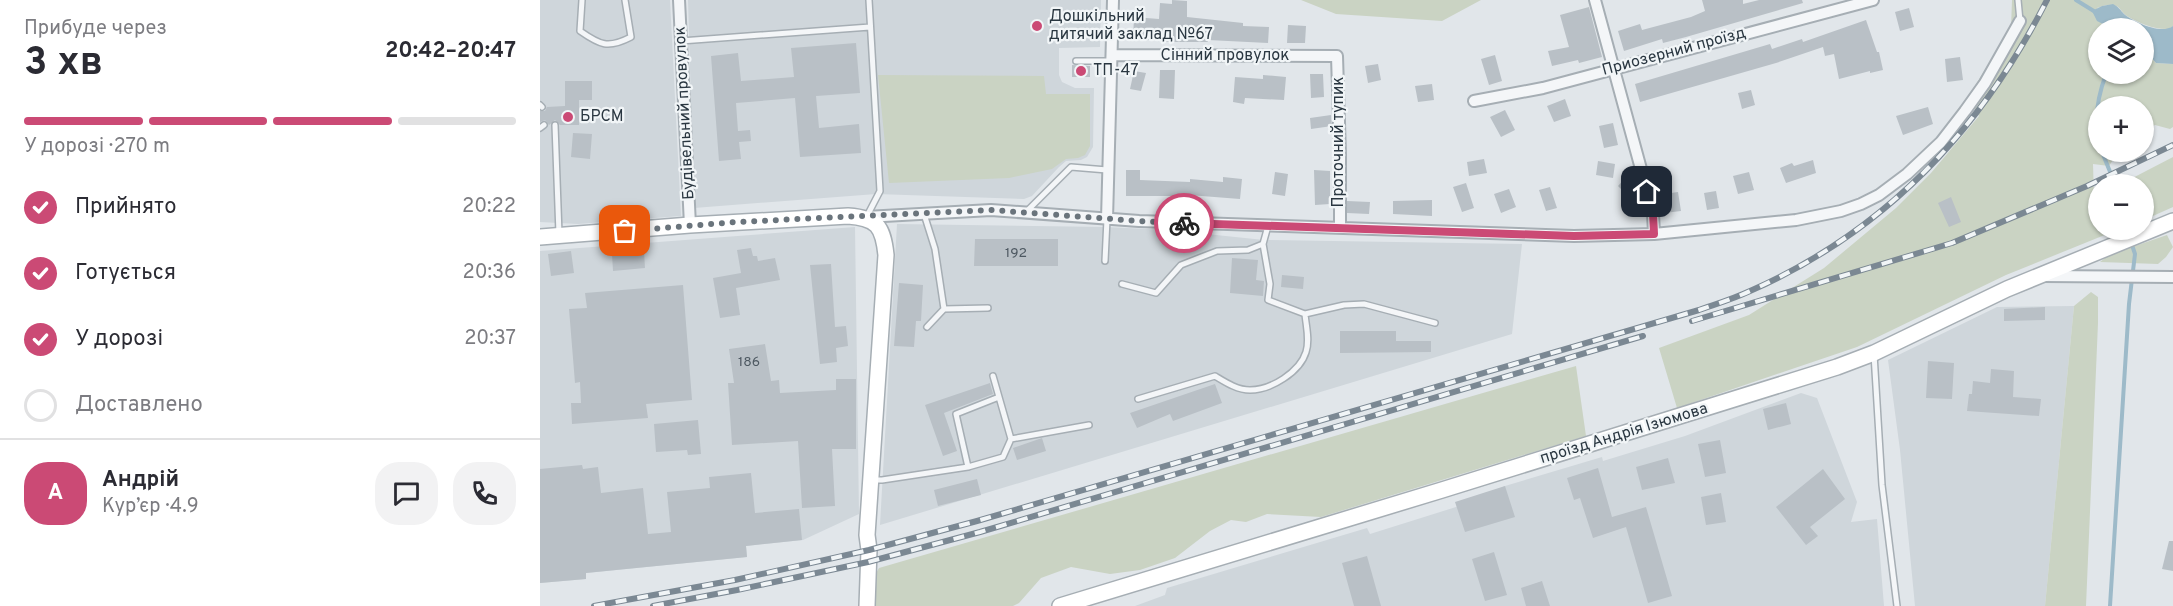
<!DOCTYPE html>
<html lang="uk">
<head>
<meta charset="utf-8">
<style>
  body { margin:0; font-family:Overpass,sans-serif; background:#f2f2f3; color:#2b2b33; height:100vh; display:flex; flex-direction:column; font-size:22px; white-space:nowrap }
  * { box-sizing:border-box; margin:0 }
  p { font-size:20px; color:#7c7c81 }
  .icon { flex:none; width:33px; height:33px; fill:none; stroke:currentColor; stroke-width:2; stroke-linecap:round; stroke-linejoin:round }
  .map { position:relative; flex:1; overflow:hidden }
  .panel { display:flex; flex-direction:column; background:#fff; width:540px }
  .panel>* { flex:none }
  .tools { position:absolute; left:1548px; top:18px; display:grid; gap:12px }
  .tools a { display:grid; place-items:center; width:66px; height:66px; border-radius:50%; background:#fff; box-shadow:0 2px 4px #0004; font-size:30px }
  .pin { position:absolute; display:grid; place-items:center; width:51px; height:51px; color:#fff; margin:-26px; border-radius:12px; box-shadow:0 3px 9px #0006 }
  .courier { position:absolute; display:grid; place-items:center; width:60px; height:60px; margin:-30px; border:4px solid #cb4a75; border-radius:50%; background:#fff; color:#222; box-shadow:0 2px 8px #0007 }
  .headline em { font-style:normal; font-weight:700 }
  .headline div { display:flex; flex-direction:column-reverse }
  .headline { display:flex; align-items:center; justify-content:space-between; height:102px; padding:0 24px }
  h1 { font-size:39px; font-weight:700; line-height:45px }
  .bar { display:grid; grid-template-columns:repeat(4,1fr); gap:9px 6px; align-content:center; height:72px; padding:0 24px }
  .bar i { height:8px; border-radius:4px; background:#e1e1e2 }
  .bar .active { background:#cb4a75 }
  .bar p { grid-column:span 4 }
  .line { display:flex; align-items:center; gap:15px; padding:0 24px; border-top:2px solid #e1e1e2 }
  .line div { flex:1 }
  .round { display:grid; place-items:center; flex:none; width:63px; height:63px; border-radius:24px; background:#f2f2f3 }
  ol { padding:0 24px; list-style:none }
  li { display:flex; align-items:center; gap:18px; height:66px }
  li p { margin-inline-start:auto }
  li .icon { padding:6px; border-radius:50%; background:#cb4a75; color:#fff; stroke-width:4 }
  li:last-child { color:#7c7c81 }
  li i { width:33px; height:33px; border:3px solid #e1e1e2; border-radius:50% }
  main { display:flex; flex:1; min-height:0 }
  .map>svg:first-child { display:block }
  .built { fill:#cfd6db }
  .green { fill:#cad3c3 }
  .water { fill:#9dbac9 }
  .lines { fill:none; stroke-linecap:round; stroke-linejoin:round }
  .stream { stroke:#9dbac9; stroke-width:4 }
  .building { fill:#b9c0c6 }
  .lane-casing { stroke:#a6aeb4; stroke-width:8 }
  .street-casing { stroke:#a6aeb4; stroke-width:14 }
  .secondary-casing { stroke:#a6aeb4; stroke-width:18 }
  .lane { stroke:#f4f6f8; stroke-width:5 }
  .street { stroke:#f4f6f8; stroke-width:10 }
  .secondary { stroke:#fff; stroke-width:15 }
  .rail-casing { stroke:#7b8893; stroke-width:6 }
  .rail { stroke:#f1f5f7; stroke-width:4; stroke-dasharray:11; stroke-linecap:butt }
  .done { stroke:#6a747c; stroke-width:6; stroke-dasharray:0 10.8 }
  .route { stroke:#cb4a75; stroke-width:8 }
  .poi-dot { fill:#cb4a75; stroke:#f1f5f7; stroke-width:2 }
  .labels { text-anchor:middle; dominant-baseline:central; stroke-width:4.5; stroke-linejoin:round; paint-order:stroke }
  .number-label { font-size:14px; fill:#4e5962 }
  .poi-label { font-size:16px; fill:#2a3741; stroke:#f1f5f7; text-anchor:start }
  .street-label { font-size:16px; fill:#2a3741; stroke:#f1f5f7 }
</style>
</head>
<body>
<main>
<section class="panel">
<div class="headline"><div><h1>3 хв</h1><p>Прибуде через</p></div><em>20:42–20:47</em></div>
<div class="bar"><i class="active"></i><i class="active"></i><i class="active"></i><i></i><p>У дорозі · 270 m</p></div>
<ol>
<li><svg class="icon" aria-label="check" viewBox="0 0 24 24"><path d="M5 12l5 5 9-10"/></svg>Прийнято<p>20:22</p></li>
<li><svg class="icon" aria-label="check" viewBox="0 0 24 24"><path d="M5 12l5 5 9-10"/></svg>Готується<p>20:36</p></li>
<li><svg class="icon" aria-label="check" viewBox="0 0 24 24"><path d="M5 12l5 5 9-10"/></svg>У дорозі<p>20:37</p></li>
<li><i></i>Доставлено</li>
</ol>
<div class="line" style="height:108px"><b class="round" style="background:#cb4a75;color:#fff">А</b><div><b>Андрій</b><p>Кур’єр · 4.9</p></div><a class="round"><svg class="icon" aria-label="chat" viewBox="0 0 24 24"><path d="M4 5h16v11H9l-5 4z"/></svg></a><a class="round"><svg class="icon" aria-label="phone" viewBox="0 0 24 24"><path d="M5 4h4l2 5-3 2q2 4 5 5l2-3 5 2v4C11 20 4 13 5 4z"/></svg></a></div>
</section>
<div class="map">
<svg width="1633" height="606" viewBox="0 0 1633 606">
  <rect width="100%" height="100%" fill="#e1e6ea"/>
  <path class="built" d="M0,0H130L141,216L38,224L0,222Z
    M148,0H561L560,47L519,48V75L522,82L535,88H554L553,147L547,157L541,160L526,161L519,167L492,196L484,199L336,194L154,208Z
    M357,224L566,227L628,230L724,240L982,244L972,334L340,525Z
    M315,227L319,514L263,540L206,546L207,557L46,573V579L0,583V251Z
    M1534,306L1505,606H1375L1360,450L1348,360L1457,307Z
    M1261,393L1277,398L1317,502L1311,522L1337,519L1344,606H595L625,595L627,588L827,528L830,534L916,507L965,486L1062,457L1063,461L1145,436Z"/>
  <path class="green" d="M761,0H941L902,21L796,14Z
    M1472,0H1633V26L1629,29C1615,30 1599,23 1587,16C1582,13 1580,7 1576,6C1571,3 1562,6 1557,8L1562,24L1571,28H1558V74H1604V49L1616,63L1633,64V127L1630,129L1615,125L1604,131V106H1558V152H1578L1569,166L1553,164L1554,198L1558,196V230H1577L1466,275L1317,347L1137,408L1119,348L1209,315L1284,268L1356,208L1391,173L1439,116L1428,97L1471,28Z
    M338,75L504,76L506,94H550V146L545,155L538,158L526,159L512,169L469,178L349,183Z
    M1633,157V207L1604,220V184H1581Z
    M1627,235L1633,247L1626,257L1618,264L1560,262L1569,255Z
    M1551,292L1558,297V323L1546,606H1505L1534,306Z
    M1036,366L1046,436L781,517L727,514L706,522L691,520L670,531L635,558L600,570L570,574L531,567L501,578L479,603L473,606H335V575L339,568Z"/>
  <path class="water" d="M1573,4C1579,7 1580,10 1584,14C1594,22 1621,35 1633,26V64L1616,63L1604,49V28H1571L1557,21L1552,11L1562,6Z"/>
  <g class="lines">
    <path class="stream" d="M1536,0L1557,13
      M1558,137C1554,116 1559,93 1566,74
      M1562,152L1575,184
      M1570,606L1589,304L1595,254L1591,242"/>
  </g>
  <path class="building" d="M632,0L647,1V17L703,23V26L729,27L728,43L668,40V42H621V33L615,32L613,40L593,39L594,17L619,19L620,3L632,4Z
    M1162,0H1203V4L1219,0H1262L1263,3L1146,37L1123,43L1122,39L1084,51L1078,31L1100,24L1102,30L1151,17L1165,11Z
    M1049,7L1062,57L1039,63L1038,60L1012,66L1008,51L1029,47L1020,15Z
    M1369,8L1374,27L1360,31L1355,12Z
    M1326,20L1337,52H1339L1343,70L1330,73V71L1299,79L1294,54L1285,56L1283,47L1236,63L1100,102L1095,84L1230,44L1232,49L1262,39L1263,42Z
    M748,25L766,26L765,43H747Z
    M316,43L320,93L276,96L279,128L319,124L321,153L260,157L255,98L196,103L198,131L210,130L211,141L199,142L201,159L179,161L171,56L198,53L201,81L254,77L251,48Z
    M955,55L962,81L949,85L941,59Z
    M1420,57L1423,80L1407,82L1405,59Z
    M838,64L841,80L828,83L825,66Z
    M532,65L550,66V77H532Z
    M620,70H635L634,99L619,98Z
    M594,71L606,73L601,91L590,89Z
    M770,74H783L784,97L771,98Z
    M723,75L746,77L744,100L705,98L704,104L693,102L695,77L723,79Z
    M25,81H52V100H39V125H20L15,120L9,125L5,120L0,122V111H5L7,107L25,106Z
    M892,84L894,100L878,102L875,86Z
    M1211,90L1215,105L1202,109L1198,93Z
    M1025,99L1031,116L1014,122L1007,106Z
    M1388,107L1393,124L1363,135L1356,116Z
    M965,110L975,130L961,137L950,117Z
    M791,115L792,126L771,129L770,118Z
    M1073,123L1078,145L1064,148L1059,126Z
    M33,133L52,134L50,159L31,157Z
    M944,159L947,173L929,176L927,162Z
    M1273,160L1276,173L1246,183L1240,168L1252,163L1254,166Z
    M1058,161L1075,164L1073,178L1056,175Z
    M586,170H600V180L650,182V179L683,182V177L702,179L700,199L636,194V196H586Z
    M774,170L790,171V204L775,205Z
    M735,172L748,174L745,196L732,194Z
    M1209,172L1214,190L1198,194L1193,176Z
    M1088,175L1098,188L1089,197L1078,186Z
    M926,183L934,208L922,212L913,187Z
    M1010,187L1017,208L1006,211L999,190Z
    M969,189L976,207L961,213L954,194Z
    M1176,191L1179,208L1167,210L1164,193Z
    M1138,192L1141,211L1124,213L1121,198H1125L1124,194Z
    M1411,197L1421,222L1409,227L1398,203Z
    M892,200V216L853,214V201Z
    M807,201L830,202L829,214L807,213Z
    M435,239H518V266H434Z
    M211,248L213,256H217L218,261L235,258L240,280L196,288L200,315L180,318L173,278L201,273L197,250Z
    M31,251L34,273L11,276L8,254Z
    M104,251L105,268L73,271L72,254Z
    M692,258L718,260L716,280L724,281L723,296L690,293Z
    M291,264L295,327L306,326L308,346L296,348L297,362L280,364L270,265Z
    M742,275L764,277L763,289L741,287Z
    M359,283L383,285L381,321H376L374,347L354,346Z
    M143,285L152,400L106,404L108,418L32,424L31,403H41L40,382L35,383L29,309L47,308L45,293Z
    M1505,307V320L1464,321V309Z
    M800,331H856V341H891V352L800,353Z
    M225,344L231,381L239,380L240,393L296,390V379H316V449H292L295,506L262,508L258,441L192,445L188,383H194L189,349Z
    M1388,361L1414,363L1412,399L1386,398Z
    M1451,369L1474,371L1473,397L1501,399L1499,416L1427,411L1429,394H1432L1433,381L1450,383Z
    M450,383L453,394L404,413L417,451L403,456L385,405Z
    M675,384L682,403L633,421L630,414L597,428L590,413Z
    M1246,403L1251,424L1228,430L1223,409Z
    M158,420L161,454L148,455L147,450L116,452L114,424Z
    M502,438L506,451L477,460L473,448Z
    M1180,440L1186,473L1165,477L1158,444Z
    M1128,458L1135,483L1102,490L1096,467Z
    M42,465L43,469L58,467L61,493L103,488L108,534L131,532L127,492L170,488L169,477L211,473L215,513L259,509L262,540L206,546L207,557L46,573V579L0,583V469Z
    M1058,468L1072,517L1106,507L1132,596L1108,603L1086,527L1053,538L1040,498L1034,500L1027,478Z
    M1283,469L1305,499L1270,527L1278,536L1266,545L1236,507Z
    M437,479L441,495L398,506L394,490Z
    M965,486L975,517L925,532L915,502Z
    M1181,493L1186,522L1166,525L1161,497Z
    M1629,541H1633V571L1622,569Z
    M954,552L967,595L945,601L932,559Z
    M827,556L841,606H814L802,563Z
    M1002,581L1010,606H986L981,588Z"/>
  <g class="lines">
    <g class="lane-casing">
      <path id="lane" d="M42,0L40,31C60,45 68,49 91,37L85,0
        M1478,0L1480,21
        M141,41L330,27
        M536,61H571
        M0,105L2,107
        M15,125L19,234
        M0,128L4,125
        M486,212L531,167L567,170
        M384,214L395,249L404,309L387,327
        M327,216L340,191L329,0
        M723,244L730,284L728,300L765,314L804,305L824,304L895,323
        M565,261L567,219
        M582,284L616,293L641,265L677,251L708,250L723,244L728,226
        M404,309L448,308
        M1334,354L1342,485L1357,606
        M453,376L471,439
        M459,397L416,414L428,467L463,457L471,439L549,425
        M598,399L675,376C685,382 697,390 710,390C731,390 760,372 766,352C770,340 766,326 765,314
        M332,480H342L428,467"/>
    </g>
    <g class="street-casing">
      <path id="street" d="M139,0L150,225
        M1055,0L1113,213L1114,234
        M573,55L797,56L800,155V228
        M934,101L1003,88L1333,0
        M326,217L451,210L599,221L1034,236L1114,234L1256,220L1301,211L1321,204L1339,195L1367,174L1401,142L1425,111L1445,83L1480,21
        M567,219L573,0
        M1504,276L1633,277"/>
    </g>
    <g class="secondary-casing">
      <path id="secondary" d="M0,237L150,225L308,216C337,218 343,226 346,255L327,535L329,550L327,606
        M520,606L902,490L1297,367L1334,353L1467,289L1633,221"/>
    </g>
    <use href="#lane" class="lane"/>
    <use href="#street" class="street"/>
    <use href="#secondary" class="secondary"/>
    <g class="rail-casing">
      <path id="rail" d="M1152,321L1412,243L1547,186L1633,145
        M54,606L195,580L329,550L437,521L1159,310C1176,304 1193,299 1210,291C1344,232 1441,130 1507,0
        M113,606L197,590L328,562L440,532L1103,336"/>
    </g>
    <use href="#rail" class="rail"/>
  </g>
  <g class="lines">
    <path class="done" d="M85,231L196,222L451,210L599,221L644,223"/>
    <path class="route" d="M644,223L1034,236L1114,234L1113,213L1107,192"/>
  </g>
  <g class="poi-dot">
    <circle cx="497" cy="26" r="6"/>
    <circle cx="541" cy="71" r="6"/>
    <circle cx="28" cy="117" r="6"/>
  </g>
  <g class="labels">
    <g class="number-label">
      <text x="476" y="253">192</text>
      <text x="209" y="362">186</text>
    </g>
    <g class="poi-label">
      <text x="509" y="17">Дошкільний<tspan x="509" dy="18">дитячий заклад №67</tspan></text>
      <text x="553" y="71">ТП-47</text>
      <text x="40" y="117">БРСМ</text>
    </g>
    <g class="street-label">
      <text transform="translate(1134 52) rotate(-15)">Приозерний проїзд</text>
      <text x="685" y="56">Сінний провулок</text>
      <text transform="translate(145 113) rotate(-93)">Будівельний провулок</text>
      <text transform="translate(799 142) rotate(-90)">Проточний тупик</text>
      <text transform="translate(1084 434) rotate(-17)">проїзд Андрія Ізюмова</text>
    </g>
  </g>
</svg>
<div class="tools">
<a><svg class="icon" aria-label="layers" viewBox="0 0 24 24"><path d="M12 4l9 5-9 5-9-5zM3 14l9 5 9-5"/></svg></a>
<a>+</a>
<a>−</a>
</div>
<div class="pin" style="left:85px;top:231px;background:#ea580c"><svg class="icon" aria-label="bag" viewBox="0 0 24 24"><path d="M5 8h14l-1 12H6zM9 8a3 3 0 0 1 6 0"/></svg></div>
<div class="pin" style="left:1107px;top:192px;background:#1f2937"><svg class="icon" aria-label="home" viewBox="0 0 24 24"><path d="M3 11l9-7 9 7M6 9v11h12V9"/></svg></div>
<div class="courier" style="left:644px;top:223px"><svg class="icon" aria-label="bike" viewBox="0 0 24 24"><circle cx="6" cy="16" r="4"/><circle cx="18" cy="16" r="4"/><path d="M6 16l4-8h5l3 8M10 8l3 8H6M13 5h3"/></svg></div>
</div>
</main>
</body>
</html>
